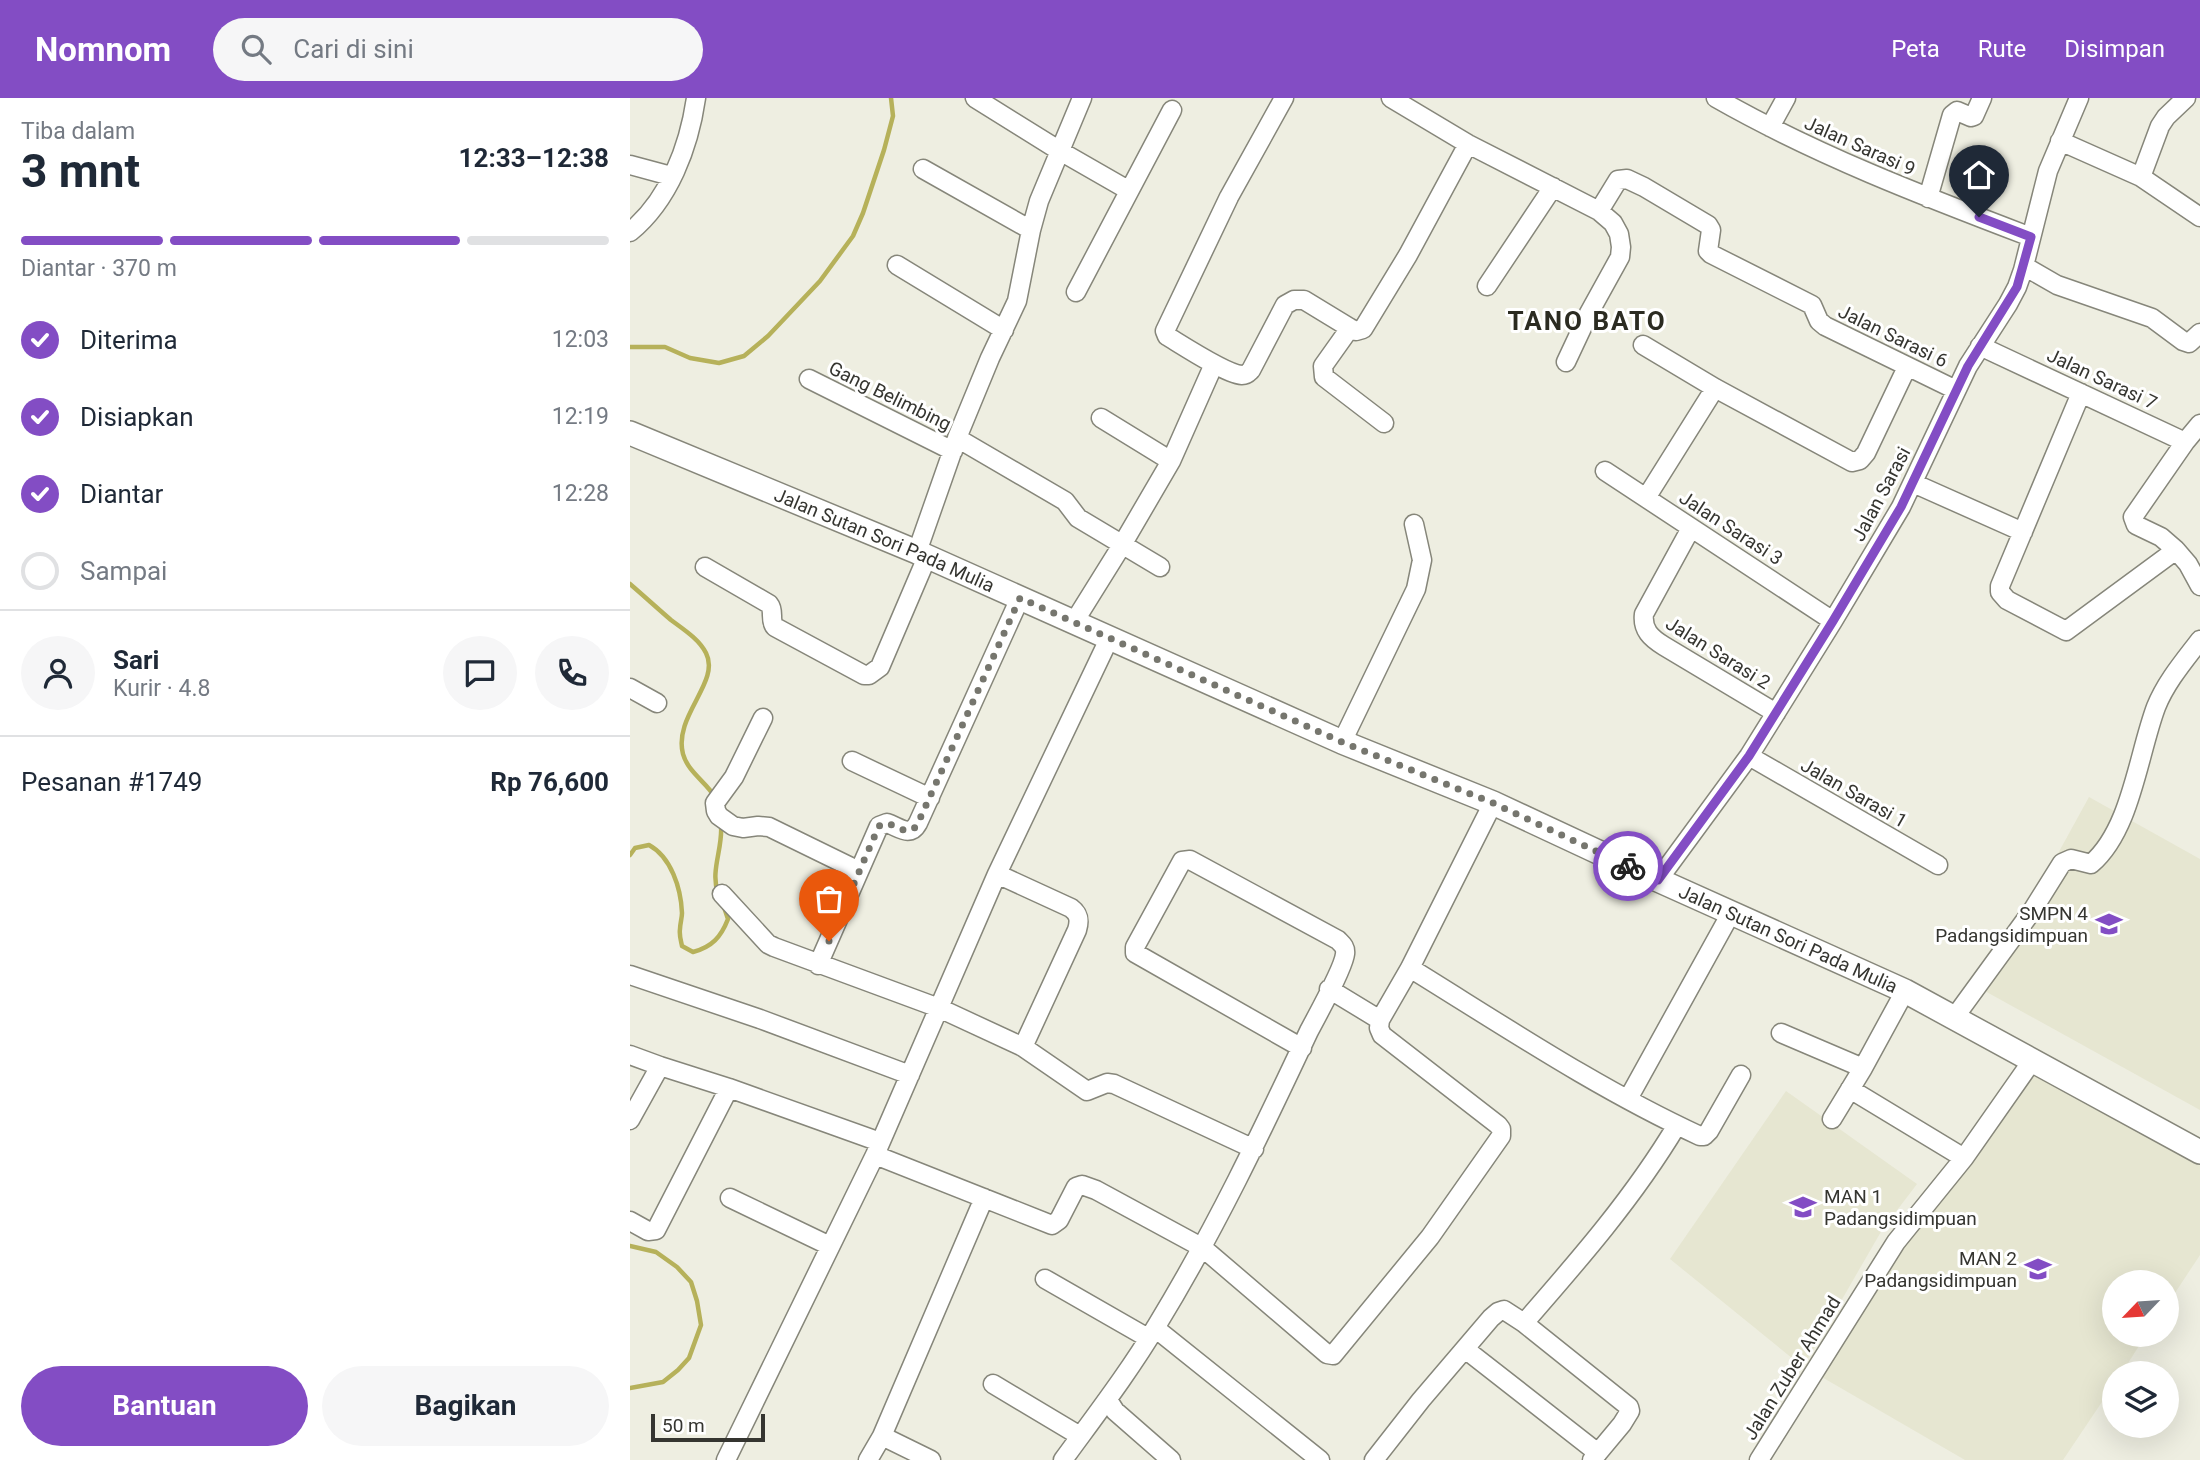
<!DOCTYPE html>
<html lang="id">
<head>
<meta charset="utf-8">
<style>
  body { margin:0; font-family:Roboto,sans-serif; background:#f6f6f7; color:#1f2937; height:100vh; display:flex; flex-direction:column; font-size:26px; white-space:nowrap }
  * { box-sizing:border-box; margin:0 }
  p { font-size:23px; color:#747a83 }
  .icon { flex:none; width:38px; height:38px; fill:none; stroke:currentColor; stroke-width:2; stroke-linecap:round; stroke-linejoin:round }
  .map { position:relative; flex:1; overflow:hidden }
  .sheet { display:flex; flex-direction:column; background:#fff; width:630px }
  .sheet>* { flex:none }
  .needle { width:46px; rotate:245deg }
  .buttons { position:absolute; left:1472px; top:1172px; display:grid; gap:14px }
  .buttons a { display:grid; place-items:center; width:77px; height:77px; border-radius:50%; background:#fff; box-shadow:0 7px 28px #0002; font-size:35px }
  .scale { position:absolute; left:21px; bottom:18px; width:114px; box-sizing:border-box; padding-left:7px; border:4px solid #353530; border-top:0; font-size:19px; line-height:24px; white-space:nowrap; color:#353530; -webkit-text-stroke:5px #fff; paint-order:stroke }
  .pin { position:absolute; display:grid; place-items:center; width:60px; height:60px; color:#fff; margin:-72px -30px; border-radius:50% 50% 50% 0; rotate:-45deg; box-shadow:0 0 7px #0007 }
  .pin .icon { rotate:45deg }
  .courier { position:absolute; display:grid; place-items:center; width:70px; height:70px; margin:-35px; border:5px solid #834dc4; border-radius:50%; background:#fff; color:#222; box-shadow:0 2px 9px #0007 }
  .head em { font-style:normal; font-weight:700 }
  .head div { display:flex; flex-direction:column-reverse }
  .head { display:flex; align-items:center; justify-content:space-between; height:119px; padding:0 21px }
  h1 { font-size:46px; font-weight:700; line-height:52px }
  .bar { display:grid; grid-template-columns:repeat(4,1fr); gap:10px 7px; align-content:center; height:84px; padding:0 21px }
  .bar i { height:9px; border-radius:5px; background:#e0e1e3 }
  .bar .selected { background:#834dc4 }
  .bar p { grid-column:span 4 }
  .line { display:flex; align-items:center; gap:18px; padding:0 21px; border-top:2px solid #e0e1e3 }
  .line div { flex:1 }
  .round { display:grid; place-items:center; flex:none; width:74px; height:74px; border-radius:37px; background:#f6f6f7 }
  ol { padding:0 21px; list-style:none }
  li { display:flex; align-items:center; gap:21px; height:77px }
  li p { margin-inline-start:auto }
  li .icon { padding:7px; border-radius:50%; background:#834dc4; color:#fff; stroke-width:4 }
  li:last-child { color:#747a83 }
  li i { width:38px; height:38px; border:4px solid #e0e1e3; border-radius:50% }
  .cta { display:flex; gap:14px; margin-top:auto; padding:14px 21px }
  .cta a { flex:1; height:80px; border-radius:42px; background:#834dc4; color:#fff; font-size:28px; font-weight:700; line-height:80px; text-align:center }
  .cta a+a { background:#f6f6f7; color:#1f2937 }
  header { display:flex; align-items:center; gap:42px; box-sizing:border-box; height:98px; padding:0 35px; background:#834dc4; color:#fff }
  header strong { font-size:33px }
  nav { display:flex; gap:38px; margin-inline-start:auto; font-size:24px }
  .search { width:490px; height:63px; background:#f6f6f7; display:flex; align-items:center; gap:18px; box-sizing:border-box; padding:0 24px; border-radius:38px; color:#747a83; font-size:26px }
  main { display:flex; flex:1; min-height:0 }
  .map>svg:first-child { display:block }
  .built { fill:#e6e6d1 }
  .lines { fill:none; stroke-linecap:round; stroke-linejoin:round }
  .stream { stroke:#b6b15a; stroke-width:4.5 }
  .minor-casing { stroke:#86867a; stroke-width:21 }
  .tertiary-casing { stroke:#86867a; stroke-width:26 }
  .minor { stroke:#fff; stroke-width:18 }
  .tertiary { stroke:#fff; stroke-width:23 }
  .done { stroke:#76766e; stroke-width:7; stroke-dasharray:0 12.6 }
  .route { stroke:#834dc4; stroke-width:9 }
  .labels { text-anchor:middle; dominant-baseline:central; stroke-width:6; stroke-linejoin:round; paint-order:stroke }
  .street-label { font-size:19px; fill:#353530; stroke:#fff }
  .poi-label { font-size:19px; fill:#353530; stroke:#fff; text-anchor:end }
  .district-label { font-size:26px; font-weight:bold; letter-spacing:2px; fill:#2b2b21; stroke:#fff }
</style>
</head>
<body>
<header>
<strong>Nomnom</strong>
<div class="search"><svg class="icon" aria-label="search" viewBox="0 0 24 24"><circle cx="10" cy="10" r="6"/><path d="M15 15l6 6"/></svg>Cari di sini</div>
<nav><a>Peta</a><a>Rute</a><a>Disimpan</a></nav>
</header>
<main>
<section class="sheet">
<div class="head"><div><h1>3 mnt</h1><p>Tiba dalam</p></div><em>12:33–12:38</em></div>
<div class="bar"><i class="selected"></i><i class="selected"></i><i class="selected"></i><i></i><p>Diantar · 370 m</p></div>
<ol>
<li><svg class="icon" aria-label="check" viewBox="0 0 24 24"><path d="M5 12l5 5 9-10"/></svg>Diterima<p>12:03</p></li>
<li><svg class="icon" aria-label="check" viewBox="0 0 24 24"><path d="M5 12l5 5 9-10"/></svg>Disiapkan<p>12:19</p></li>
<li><svg class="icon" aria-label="check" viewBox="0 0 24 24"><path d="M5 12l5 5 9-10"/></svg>Diantar<p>12:28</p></li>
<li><i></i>Sampai</li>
</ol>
<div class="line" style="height:126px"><a class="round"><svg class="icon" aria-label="person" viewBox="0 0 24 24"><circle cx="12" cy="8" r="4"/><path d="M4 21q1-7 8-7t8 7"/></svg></a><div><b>Sari</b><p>Kurir · 4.8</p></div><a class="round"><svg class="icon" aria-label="chat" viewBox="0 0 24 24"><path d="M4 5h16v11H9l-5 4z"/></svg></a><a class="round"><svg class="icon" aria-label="phone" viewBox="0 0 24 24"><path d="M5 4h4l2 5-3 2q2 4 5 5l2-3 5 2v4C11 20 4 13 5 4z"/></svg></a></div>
<div class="line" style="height:91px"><div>Pesanan #1749</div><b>Rp 76,600</b></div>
<div class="cta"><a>Bantuan</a><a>Bagikan</a></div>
</section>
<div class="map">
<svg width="1570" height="1362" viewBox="0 0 1570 1362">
  <rect width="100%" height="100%" fill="#eeeee1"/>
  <path class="built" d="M1459,699L1570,761V1012L1353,892Z
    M1402,971L1570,1067V1157L1537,1207L1536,1185H1484V1237H1516L1491,1276H1484V1286L1433,1362H1335L1190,1278L1270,1145Z
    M1156,993L1287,1086L1252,1132L1173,1269L1040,1161Z"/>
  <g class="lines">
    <path class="stream" d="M0,249H35L60,260L89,265L114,258L138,238L190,183L223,138L233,115L254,52L263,18L261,0
      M0,486C14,498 27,510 41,522C53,531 69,541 76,555C91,584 43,618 53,656C58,674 76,684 85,699
      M0,757L5,750L19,747C41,759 51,790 52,815C52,820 50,826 50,831C49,837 51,843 52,848L63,854C82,849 91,839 98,821L94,809
      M88,795C80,773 93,750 91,728
      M0,1148L26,1154L47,1169L61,1184L67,1203L71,1227L59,1260L48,1272L33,1284L0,1290"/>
    <g class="minor-casing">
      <path id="minor" d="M345,0L430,53L498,92
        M654,0L599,99L535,233L537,238C552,247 596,276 612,277C617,277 618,275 621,272L655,207L664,202H674L720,230L726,233L733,231L778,157L838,46
        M761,0L838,46L969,113L983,125L989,136L991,149L990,159L959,215L936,264
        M1086,0C1186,57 1293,98 1401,139
        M1140,29L1156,0
        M1430,43L1511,79L1570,119
        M0,67L41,78
        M293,71L401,132
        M1511,79L1530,28L1536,19L1556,0
        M1298,100L1322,17L1327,13L1341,19L1344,18L1352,0
        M969,113L988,82L997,81L1014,89L1078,127L1081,132L1078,153L1081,156L1182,207L1189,223L1195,228L1326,292
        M0,134C39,102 59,49 66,0
        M267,167L374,232
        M1394,168L1427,187L1522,220L1553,243L1559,245L1570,235
        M857,188L923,89
        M446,194L542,12
        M720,230L693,268L694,279L754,325
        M1013,247L1085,290L1222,364L1230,362L1236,355L1277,269
        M1350,248L1555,344L1570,326
        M179,281L323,353
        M1451,295L1370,488V494L1377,502L1436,533L1546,452L1558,466L1570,488
        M471,320L541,363
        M327,340L435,403L448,420L530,469
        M975,373L1203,523
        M1283,385L1393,434
        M1016,400L1085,290
        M1061,430L1014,516C1012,532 1021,540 1034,548L1146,615
        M1546,452L1531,439L1506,427L1503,419L1555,344
        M287,454L327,340L360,260L387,203L401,132L409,103L452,0
        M75,469L139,506C145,513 139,522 145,529L234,577H239L250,569L297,459
        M444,524L492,447L541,363L584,266
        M0,590L27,605
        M133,620L104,679L85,705L86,713L89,718L103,728L113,730L128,728L139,729L229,773
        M712,644L786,491L792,462L784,426
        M1119,658L1308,767
        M222,663L300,700
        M367,776L441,810C449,816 450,822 447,832L393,949
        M1028,782L1119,658L1203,523L1271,409L1338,268L1378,206L1387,189L1393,172L1418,73L1449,0
        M92,796L138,846L144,849L309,910L393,949L457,993L477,985L484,986L624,1051
        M188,867L249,728L257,725C269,729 280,740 288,725L390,500
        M780,870C874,928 968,991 1070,1038H1074L1079,1033L1111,977
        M0,877L130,921L280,977
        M699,891L750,922
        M1324,920L1402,813L1432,765L1441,761L1461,766C1501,732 1508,657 1526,609C1536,584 1554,563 1570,542
        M1151,935L1233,970
        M0,957L30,968
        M1220,991L1334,1060
        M998,1001L1101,815
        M1202,1021L1233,970L1275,893
        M0,1022L30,968L99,990L250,1044
        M245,1057L422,1127L429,1122L446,1089L452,1087L466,1092L573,1150L697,1256L703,1257L800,1139L871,1038V1031L868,1027L752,937L749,930L750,922L780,870L863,705
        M100,1100L200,1148
        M0,1123L18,1133L26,1132L99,990
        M415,1181L518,1240
        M894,1225C949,1162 1004,1099 1047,1027
        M525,1230L690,1362
        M835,1251L968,1355
        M363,1286L450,1338
        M478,1302L485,1313L541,1362
        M252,1338L301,1362
        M96,1362L245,1057L367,776L479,541
        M238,1362L252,1338L354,1100
        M433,1362C465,1318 499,1274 527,1227C585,1132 632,1033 679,933C687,918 714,869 715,856C716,849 712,846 708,842L560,762L552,763L505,849V855L672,950
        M744,1362L791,1302L861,1220L868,1214L874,1212L894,1225L999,1309L1000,1313L992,1326L962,1362
        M1129,1362L1266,1144L1334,1060L1402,963"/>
    </g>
    <g class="tertiary-casing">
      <g id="tertiary">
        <path id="s1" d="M0,335L287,454L712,644L863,705L1028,782L1275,893L1570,1054"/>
      </g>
    </g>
    <use href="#minor" class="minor"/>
    <use href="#tertiary" class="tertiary"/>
  </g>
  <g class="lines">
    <path class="done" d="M199,843L249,728L257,725C269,729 280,740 288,725L390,500L712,644L863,705L998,768"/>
    <path class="route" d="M998,768L1028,782L1119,658L1203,523L1271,409L1338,268L1387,189L1401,139L1349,119"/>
  </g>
  <defs>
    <g id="university-bare" transform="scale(2.1)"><path d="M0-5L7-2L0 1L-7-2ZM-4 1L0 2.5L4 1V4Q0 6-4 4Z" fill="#834dc4" stroke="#fff" stroke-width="2.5" paint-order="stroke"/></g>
  </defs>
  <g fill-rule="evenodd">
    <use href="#university-bare" x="1479" y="826"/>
    <use href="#university-bare" x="1173" y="1109"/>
    <use href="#university-bare" x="1408" y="1171"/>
  </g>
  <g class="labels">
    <g class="street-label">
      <text transform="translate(1230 48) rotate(24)">Jalan Sarasi 9</text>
      <text transform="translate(1263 238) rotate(26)">Jalan Sarasi 6</text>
      <text transform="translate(1472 281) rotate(25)">Jalan Sarasi 7</text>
      <text transform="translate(260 298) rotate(26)">Gang Belimbing</text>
      <text transform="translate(1251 396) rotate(-62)">Jalan Sarasi</text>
      <text transform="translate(1101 430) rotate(33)">Jalan Sarasi 3</text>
      <text stroke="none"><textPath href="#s1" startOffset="276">Jalan Sutan Sori Pada Mulia</textPath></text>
      <text transform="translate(1088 555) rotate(32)">Jalan Sarasi 2</text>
      <text transform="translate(1224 695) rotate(30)">Jalan Sarasi 1</text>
      <text stroke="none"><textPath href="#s1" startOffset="1264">Jalan Sutan Sori Pada Mulia</textPath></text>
      <text transform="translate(1162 1270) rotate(-58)">Jalan Zuber Ahmad</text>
    </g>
    <g class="poi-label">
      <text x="1458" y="815">SMPN 4<tspan x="1458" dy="22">Padangsidimpuan</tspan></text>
      <text x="1194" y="1098" text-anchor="start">MAN 1<tspan x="1194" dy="22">Padangsidimpuan</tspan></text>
      <text x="1387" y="1160">MAN 2<tspan x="1387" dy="22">Padangsidimpuan</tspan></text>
    </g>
    <g class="district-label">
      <text x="957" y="223">TANO BATO</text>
    </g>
  </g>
</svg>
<div class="buttons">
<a><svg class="needle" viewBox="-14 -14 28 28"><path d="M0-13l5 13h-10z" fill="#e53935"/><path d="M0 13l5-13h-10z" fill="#747a83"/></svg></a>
<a><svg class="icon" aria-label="layers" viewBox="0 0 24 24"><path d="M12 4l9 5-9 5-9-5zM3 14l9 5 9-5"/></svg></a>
</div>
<div class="scale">50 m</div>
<div class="pin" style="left:199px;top:843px;background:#ea580c"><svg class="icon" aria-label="bag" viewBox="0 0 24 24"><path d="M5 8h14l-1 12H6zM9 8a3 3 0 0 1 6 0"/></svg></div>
<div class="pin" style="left:1349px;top:119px;background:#1f2937"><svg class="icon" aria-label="home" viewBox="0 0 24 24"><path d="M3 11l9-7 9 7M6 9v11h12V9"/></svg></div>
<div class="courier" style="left:998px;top:768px"><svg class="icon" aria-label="bike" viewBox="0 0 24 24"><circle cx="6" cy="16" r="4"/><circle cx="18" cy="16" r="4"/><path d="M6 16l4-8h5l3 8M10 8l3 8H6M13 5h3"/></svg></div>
</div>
</main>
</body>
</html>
